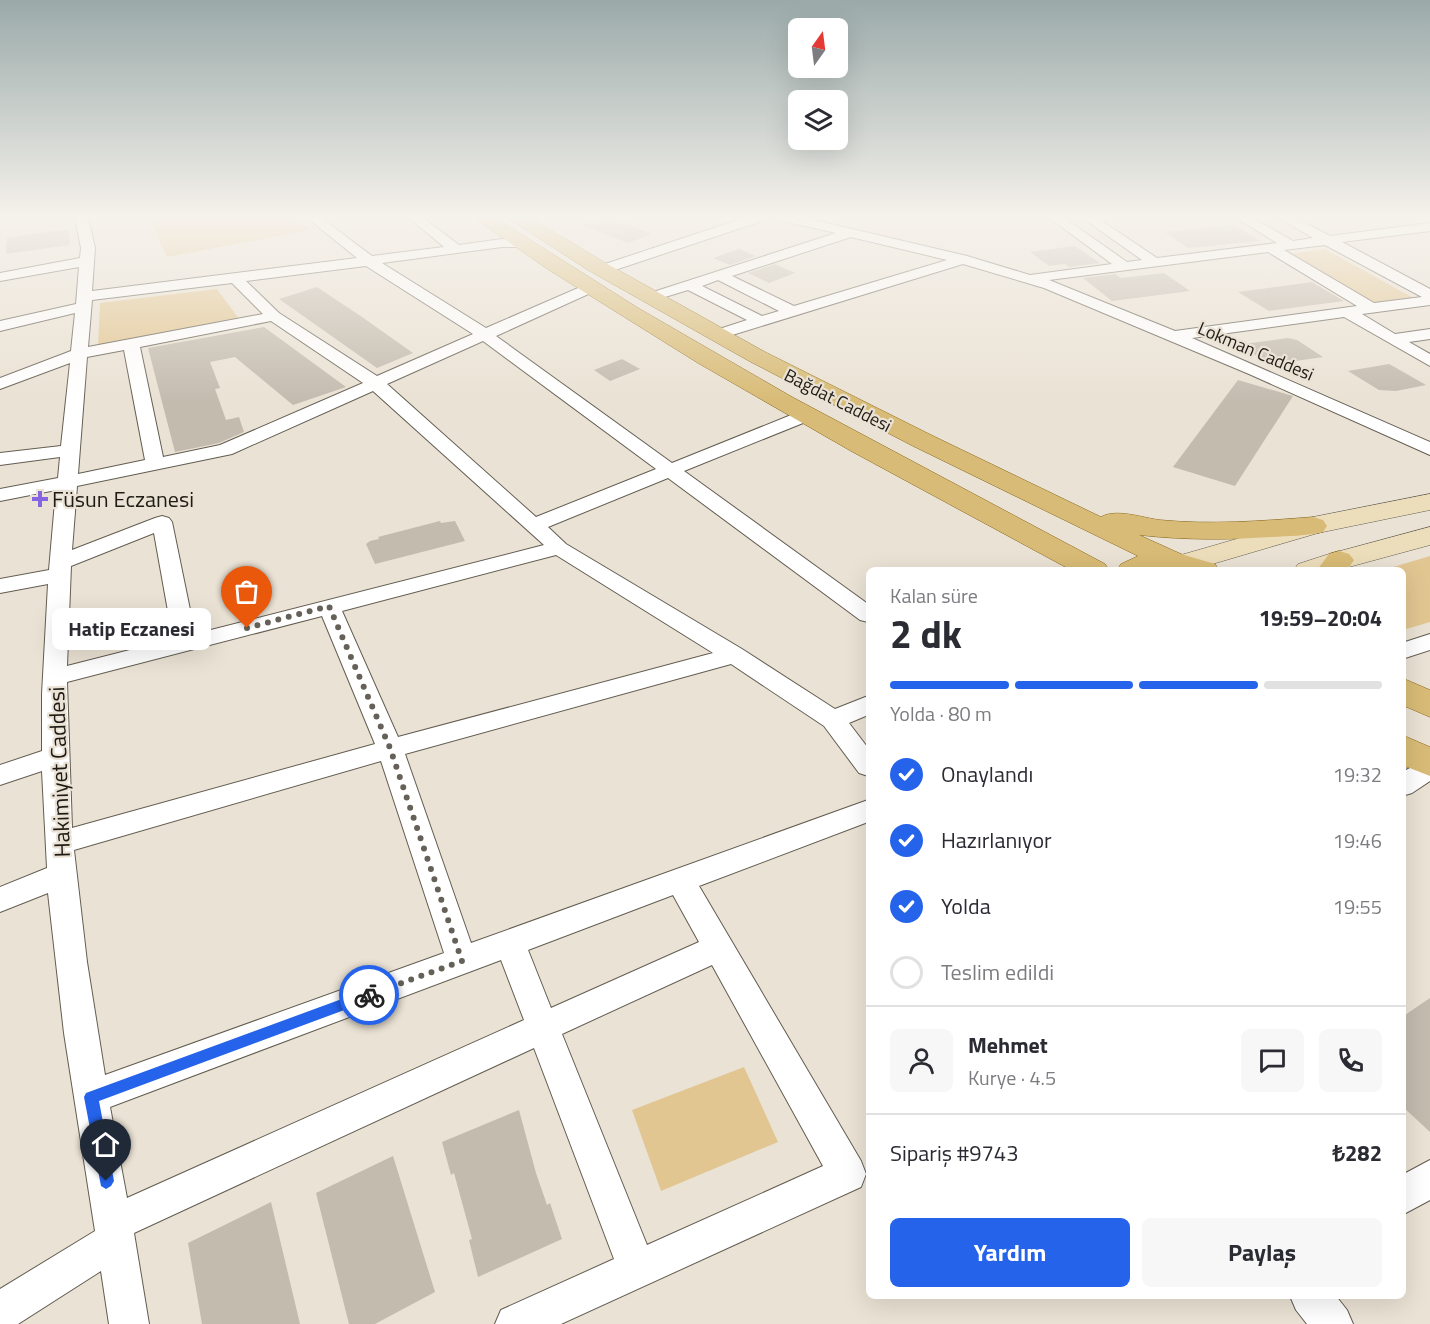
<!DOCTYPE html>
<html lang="tr">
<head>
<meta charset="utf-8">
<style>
  body { margin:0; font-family:"Titillium Web",sans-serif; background:#f7f7f7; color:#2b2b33; height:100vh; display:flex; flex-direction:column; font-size:22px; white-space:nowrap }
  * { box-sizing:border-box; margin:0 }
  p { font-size:20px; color:#7c7c81 }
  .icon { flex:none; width:33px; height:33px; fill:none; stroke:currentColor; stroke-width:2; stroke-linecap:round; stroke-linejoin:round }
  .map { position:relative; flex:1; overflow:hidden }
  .drawer { position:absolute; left:866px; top:567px; width:540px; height:732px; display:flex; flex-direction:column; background:#fff; border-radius:9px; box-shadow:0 6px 24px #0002 }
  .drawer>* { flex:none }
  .needle { width:39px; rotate:14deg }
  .fabs { position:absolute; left:788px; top:18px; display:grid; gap:12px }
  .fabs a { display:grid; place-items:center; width:60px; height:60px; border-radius:9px; background:#fff; box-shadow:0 6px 24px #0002; font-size:30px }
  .pin { position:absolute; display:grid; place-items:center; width:51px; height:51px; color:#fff; margin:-62px -26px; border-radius:50% 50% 50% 0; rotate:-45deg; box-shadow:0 0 6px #0007 }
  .pin .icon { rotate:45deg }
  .courier { position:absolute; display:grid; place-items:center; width:60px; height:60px; margin:-30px; border:4px solid #2563eb; border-radius:50%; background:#fff; color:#222; box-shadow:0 2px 8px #0007 }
  .bubble { position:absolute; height:42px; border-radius:9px; background:#fff; box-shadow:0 6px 24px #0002; font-size:20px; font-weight:700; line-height:42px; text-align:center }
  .head em { font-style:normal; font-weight:700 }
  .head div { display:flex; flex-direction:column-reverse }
  .head { display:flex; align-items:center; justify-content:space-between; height:102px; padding:0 24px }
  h1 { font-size:39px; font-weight:700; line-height:45px }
  .bar { display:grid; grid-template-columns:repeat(4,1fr); gap:9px 6px; align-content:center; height:72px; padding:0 24px }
  .bar i { height:8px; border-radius:4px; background:#e1e1e2 }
  .bar .active { background:#2563eb }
  .bar p { grid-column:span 4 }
  .line { display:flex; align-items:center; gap:15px; padding:0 24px; border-top:2px solid #e1e1e2 }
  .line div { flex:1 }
  .round { display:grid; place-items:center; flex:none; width:63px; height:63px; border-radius:9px; background:#f7f7f7 }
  ol { padding:0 24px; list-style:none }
  li { display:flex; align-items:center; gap:18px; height:66px }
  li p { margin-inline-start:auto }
  li .icon { padding:6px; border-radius:50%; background:#2563eb; color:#fff; stroke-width:4 }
  li:last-child { color:#7c7c81 }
  li i { width:33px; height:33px; border:3px solid #e1e1e2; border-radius:50% }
  .cta { display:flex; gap:12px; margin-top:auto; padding:12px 24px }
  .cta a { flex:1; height:69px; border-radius:9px; background:#2563eb; color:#fff; font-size:24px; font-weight:700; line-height:69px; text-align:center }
  .cta a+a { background:#f7f7f7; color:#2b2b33 }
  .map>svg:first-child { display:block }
  .green { fill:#e2c692 }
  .building { fill:#c3bbae }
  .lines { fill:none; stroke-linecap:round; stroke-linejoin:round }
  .street-casing { stroke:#635d51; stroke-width:2 }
  .secondary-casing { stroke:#635d51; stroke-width:1 }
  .primary-casing { stroke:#866619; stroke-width:1 }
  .street { fill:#fff; fill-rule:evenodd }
  .secondary { fill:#ecddbb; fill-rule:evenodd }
  .primary { fill:#d8bb76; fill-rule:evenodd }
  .route { fill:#2563eb }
  .done { stroke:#656158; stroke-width:6; stroke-dasharray:0 10.8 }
  .poi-dot { fill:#8765e0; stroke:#eae2d4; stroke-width:2 }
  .labels { text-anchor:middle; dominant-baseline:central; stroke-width:4.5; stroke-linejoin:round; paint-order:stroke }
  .far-street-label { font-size:18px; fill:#1e1b16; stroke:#eae2d4 }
  .poi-label { font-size:22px; fill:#1e1b16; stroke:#eae2d4; text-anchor:start }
  .street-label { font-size:22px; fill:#1e1b16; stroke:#eae2d4 }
</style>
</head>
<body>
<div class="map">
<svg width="1430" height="1324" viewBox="0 0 1430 1324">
  <rect width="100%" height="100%" fill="#eae2d4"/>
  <path class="green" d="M149,217H294L311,230L167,257Z
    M1325,249L1417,300L1374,305L1290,254Z
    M217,289L239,319L98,347L100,303Z
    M1430,556V622L1403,630L1402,570H1383Z
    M744,1067L778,1142L661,1191L632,1110Z"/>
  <path class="building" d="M604,217H609L652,234L628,243L582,225Z
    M1235,225L1260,241L1188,248L1165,232Z
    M68,229L70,245L6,254L7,238Z
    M1075,246L1100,263L1069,267L1065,264L1049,266L1030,252Z
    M739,249L756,256L730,265L713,258Z
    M775,264L795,273L769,283L748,273Z
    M1164,273L1190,291L1112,301L1083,278L1115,274L1121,278Z
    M1312,282L1344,301L1269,311L1238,292Z
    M317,287L362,317L413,353L377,368L279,299Z
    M264,327L346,387L293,405L235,357L210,362L220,388L215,389L226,420L239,417L244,432L219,443L175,452L148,348Z
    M1288,338L1297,340L1323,357L1269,365L1244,347L1249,346L1246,345L1251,343Z
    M622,359L640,369L610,381L594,370Z
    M1389,364L1391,365L1426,385L1396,391L1379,390L1348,371Z
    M1238,380L1293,396L1235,486L1173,467Z
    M440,521L441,523L455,521L465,541L375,564L366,544L370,541L379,539L378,537Z
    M1430,998V1132L1402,1106V1017Z
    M519,1110L536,1173L547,1205L550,1203L562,1239L478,1277L469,1240L472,1239L454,1173L451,1175L442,1142Z
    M393,1156L435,1292L375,1324H349L316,1193Z
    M271,1202L300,1324H202L188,1243Z"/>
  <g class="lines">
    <g class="street-casing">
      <path id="street" d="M75,217H88L95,248L92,291L357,258L306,217H320L372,256L444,247L408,217H422L459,245L502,239L526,240L528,243L521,247H502L382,263L486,328L585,285H595L597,288L595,291L496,336L672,463L801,411H813L816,415L813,419L684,471L868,604V622L860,620L668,478L548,527L566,544L742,649L835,709L868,696V715L849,723L868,748V776L859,773L824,726L731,664L405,754L471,943L868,800V822L699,886L861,1161L866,1174L861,1187L561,1324H495L501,1310L614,1259L534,1048L134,1233L149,1324H109L101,1271L18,1324H0V1289L95,1231L64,1033L48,893L0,912V887L47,868L42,771L0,785V765L42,751V694L48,584L0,593V579L49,570L56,490L0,501V489L58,478L60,457L0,465V453L61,446L70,363L0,389V378L71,351L75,313L0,331V321L76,304L79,267L0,281V273L80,258L81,248ZM366,266L473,334L377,376L279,313L246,281ZM232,283L263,314L88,347L92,300ZM271,321L363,383L220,445L163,457L140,347ZM483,341L656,469L536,517L387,384ZM124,350L145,460L78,474L87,357ZM373,391L544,545L195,634L172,522L169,518L162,516L155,518L72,550L77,486L232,454ZM154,533L173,639L67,666L71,566ZM556,555L713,653L398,737L342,611ZM322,616L375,744L72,828L67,682ZM381,761L444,953L105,1075L87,962L74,850ZM673,895L699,942L551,1008L528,950ZM501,960L524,1020L127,1198L110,1107ZM712,965L823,1166L647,1245L562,1034Z
        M747,217L763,218L762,221L609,272L604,273L597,269L599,266Z
        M782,217H801L967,256L1030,275L1112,264L1048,217H1063L1127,262L1142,260L1081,217H1096L1157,258L1277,243L1235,217H1251L1293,241L1313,238L1278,217H1294L1330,236L1430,223V231L1342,242L1430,289V305L1362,314L1395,334L1430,329V339L1409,342L1430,354V366L1344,317L1192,338L1430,442V455L1249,374L1044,288L963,264L716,340L708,335L710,332L747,320L688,290L652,301L645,297L647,294L836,233L783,221ZM851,237L947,260L794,306L732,276ZM1325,245L1422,297L1374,303L1284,250ZM1268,252L1357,306L1175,331L1049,280ZM718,280L779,311L762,316L702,286Z
        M1430,634V650L1402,659V643Z
        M1430,758V781L1412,793L1402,796V772Z
        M1430,1160V1200L1402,1215V1175Z
        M1290,1296H1336L1347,1310L1353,1324H1307L1296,1310Z"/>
    </g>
    <g class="secondary-casing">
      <path id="secondary" d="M1430,494V510L1318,533L1192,570L1174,569L1169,563L1174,557L1313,517Z
        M1430,527V545L1338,570H1294L1298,564L1329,554Z"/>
    </g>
    <g class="primary-casing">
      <path id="primary" d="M473,217H494L638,308L792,397L1105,564L1109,570H1071L851,451L698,363L549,270Z
        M507,217H529L602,261L765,352L931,435L1101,517C1116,508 1143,518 1160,520C1211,525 1262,521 1313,517L1323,520L1327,526L1323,532C1306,536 1289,536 1271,537C1227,540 1183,540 1139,535L1181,554L1215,564L1219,570H1117L1121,564L1138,556L913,446L749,361L588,270Z
        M1339,551L1349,554L1354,560L1347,570H1317L1329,554Z
        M1402,678L1430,690V717L1402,705Z
        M1402,735L1430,747V776L1402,765Z"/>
    </g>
    <use href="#street" class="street"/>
    <use href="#secondary" class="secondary"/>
    <use href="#primary" class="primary"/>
  </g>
  <linearGradient id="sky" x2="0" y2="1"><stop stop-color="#9aaaa9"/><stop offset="0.54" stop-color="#f6f2ec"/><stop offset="1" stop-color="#f6f2ec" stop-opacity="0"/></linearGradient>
  <rect width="1430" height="402" fill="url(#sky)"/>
  <path class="route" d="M369,989L374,991L376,995L374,999L99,1101L114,1181L111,1186L106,1189L101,1186L84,1097L86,1093Z"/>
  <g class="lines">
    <path class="done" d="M247,628L329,606L390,748L462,961L369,995"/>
  </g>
  <path class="poi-dot" d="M37 490h6v6h6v6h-6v6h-6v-6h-6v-6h6z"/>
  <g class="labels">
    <g class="far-street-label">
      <text transform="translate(1256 351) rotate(23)">Lokman Caddesi</text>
      <text transform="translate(838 400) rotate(27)">Bağdat Caddesi</text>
    </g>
    <g class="poi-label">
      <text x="52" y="499">Füsun Eczanesi</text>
    </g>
    <g class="street-label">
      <text transform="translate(59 772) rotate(-92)">Hakimiyet Caddesi</text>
    </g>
  </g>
</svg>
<div class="fabs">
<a><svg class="needle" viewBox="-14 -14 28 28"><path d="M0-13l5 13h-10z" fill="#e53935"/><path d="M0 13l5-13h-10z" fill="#7c7c81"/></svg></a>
<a><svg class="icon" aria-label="layers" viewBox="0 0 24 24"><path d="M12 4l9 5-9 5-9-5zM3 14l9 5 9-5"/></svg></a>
</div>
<div class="pin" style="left:247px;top:628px;background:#ea580c"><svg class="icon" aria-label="bag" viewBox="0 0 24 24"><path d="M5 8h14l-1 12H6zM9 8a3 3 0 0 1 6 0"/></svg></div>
<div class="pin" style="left:106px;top:1181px;background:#1f2937"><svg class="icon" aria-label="home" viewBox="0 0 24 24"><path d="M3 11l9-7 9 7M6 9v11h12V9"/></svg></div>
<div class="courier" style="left:369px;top:995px"><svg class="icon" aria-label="bike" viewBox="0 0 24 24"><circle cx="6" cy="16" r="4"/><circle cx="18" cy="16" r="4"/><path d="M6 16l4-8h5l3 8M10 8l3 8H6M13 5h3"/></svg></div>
<div class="bubble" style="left:52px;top:608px;width:159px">Hatip Eczanesi</div>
<section class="drawer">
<div class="head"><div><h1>2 dk</h1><p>Kalan süre</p></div><em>19:59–20:04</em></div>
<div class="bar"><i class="active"></i><i class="active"></i><i class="active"></i><i></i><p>Yolda · 80 m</p></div>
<ol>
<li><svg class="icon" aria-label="check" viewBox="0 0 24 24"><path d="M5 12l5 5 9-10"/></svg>Onaylandı<p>19:32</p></li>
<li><svg class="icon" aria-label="check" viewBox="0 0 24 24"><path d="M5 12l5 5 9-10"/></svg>Hazırlanıyor<p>19:46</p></li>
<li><svg class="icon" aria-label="check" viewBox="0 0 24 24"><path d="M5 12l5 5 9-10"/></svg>Yolda<p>19:55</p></li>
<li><i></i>Teslim edildi</li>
</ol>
<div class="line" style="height:108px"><a class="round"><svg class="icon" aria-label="person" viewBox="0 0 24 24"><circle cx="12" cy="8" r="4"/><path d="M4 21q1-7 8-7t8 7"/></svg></a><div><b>Mehmet</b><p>Kurye · 4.5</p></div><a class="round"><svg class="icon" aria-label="chat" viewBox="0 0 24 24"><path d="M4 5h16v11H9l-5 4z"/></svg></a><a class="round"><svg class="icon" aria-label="phone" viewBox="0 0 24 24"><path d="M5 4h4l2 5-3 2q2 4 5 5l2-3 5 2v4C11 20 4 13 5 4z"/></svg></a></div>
<div class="line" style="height:78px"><div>Sipariş #9743</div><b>₺282</b></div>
<div class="cta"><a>Yardım</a><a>Paylaş</a></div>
</section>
</div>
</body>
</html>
